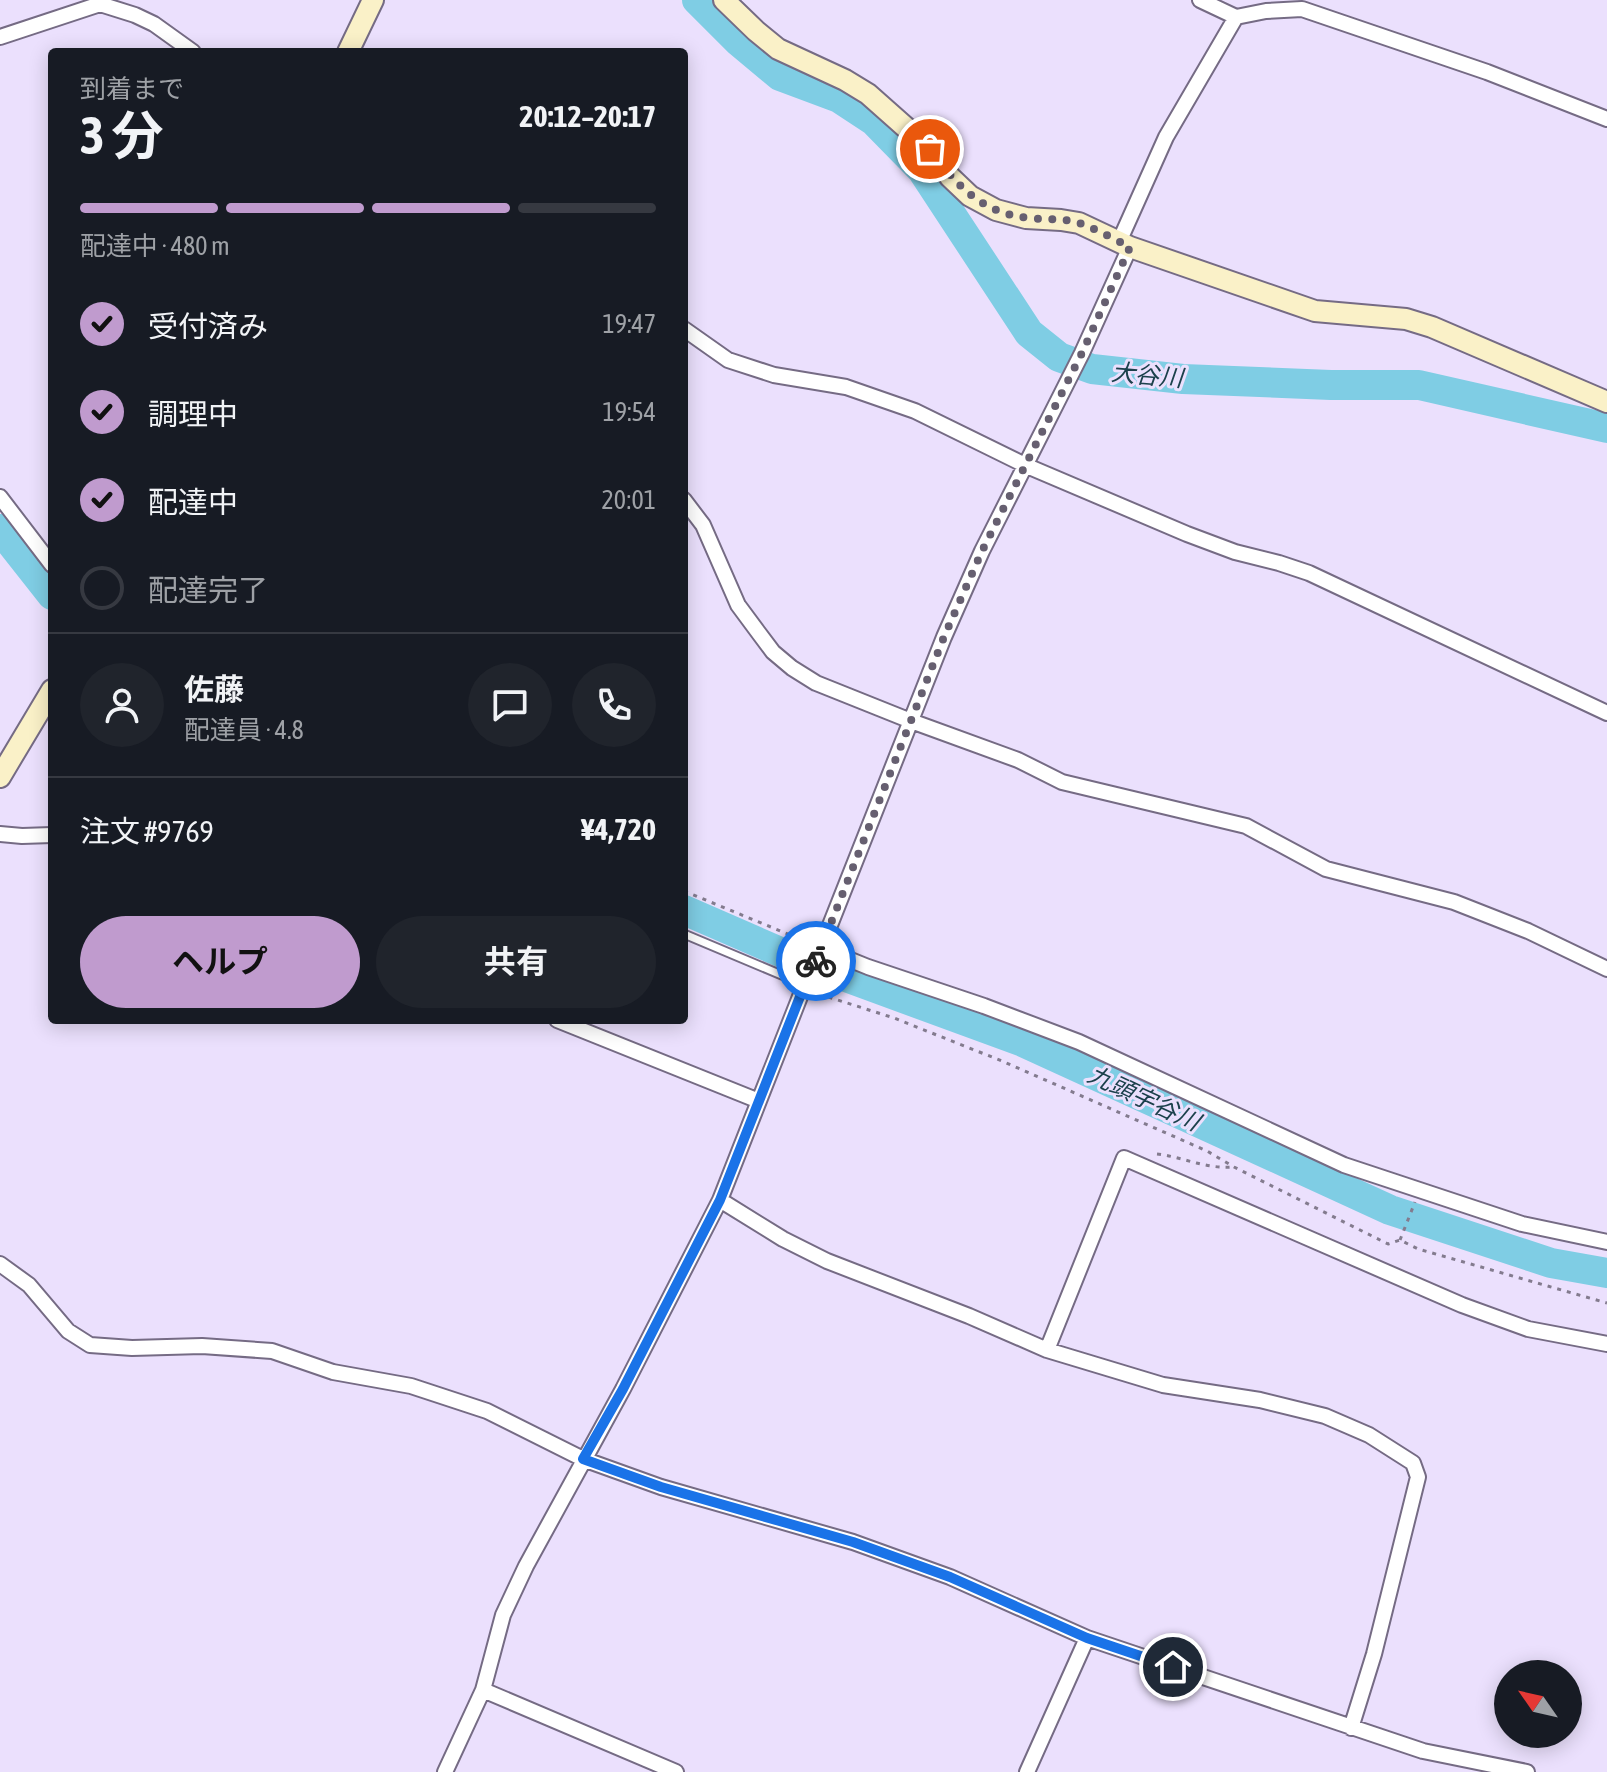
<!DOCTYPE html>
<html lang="ja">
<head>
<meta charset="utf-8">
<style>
  body { margin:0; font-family:"Asap Condensed","Noto Sans JP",sans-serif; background:#20242c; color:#f1f3f6; height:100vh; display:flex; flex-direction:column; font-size:30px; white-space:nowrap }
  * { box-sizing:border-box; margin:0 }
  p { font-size:26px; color:#9ea1a6 }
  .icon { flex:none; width:44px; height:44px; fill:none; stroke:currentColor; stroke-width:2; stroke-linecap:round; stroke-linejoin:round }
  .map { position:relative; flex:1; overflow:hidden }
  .sheet { position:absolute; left:48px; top:48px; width:640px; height:976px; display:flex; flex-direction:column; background:#171b24; border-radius:8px; box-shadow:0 4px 20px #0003 }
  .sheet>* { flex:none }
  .needle { width:52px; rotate:304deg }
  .buttons { position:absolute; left:1494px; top:1660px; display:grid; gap:16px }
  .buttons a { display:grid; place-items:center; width:88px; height:88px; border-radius:50%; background:#171b24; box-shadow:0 4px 20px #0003; font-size:40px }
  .pin { position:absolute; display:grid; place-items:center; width:68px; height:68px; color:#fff; margin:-34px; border:4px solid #fff; border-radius:50%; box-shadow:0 2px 8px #0007 }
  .courier { position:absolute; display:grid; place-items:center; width:80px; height:80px; margin:-40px; border:6px solid #1a73e8; border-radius:50%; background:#fff; color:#222; box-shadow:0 2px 10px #0007 }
  .headline em { font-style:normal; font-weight:700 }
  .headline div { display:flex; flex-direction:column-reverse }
  .headline { display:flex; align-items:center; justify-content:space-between; height:136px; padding:0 32px }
  h1 { font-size:52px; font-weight:700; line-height:60px }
  .bar { display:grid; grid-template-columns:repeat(4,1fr); gap:12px 8px; align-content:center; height:96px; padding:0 32px }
  .bar i { height:10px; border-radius:6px; background:#363941 }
  .bar .selected { background:#c09bce }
  .bar p { grid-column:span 4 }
  .line { display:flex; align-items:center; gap:20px; padding:0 32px; border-top:2px solid #363941 }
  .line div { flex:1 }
  .round { display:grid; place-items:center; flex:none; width:84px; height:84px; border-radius:42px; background:#20242c }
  ol { padding:0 32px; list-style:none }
  li { display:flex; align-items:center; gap:24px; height:88px }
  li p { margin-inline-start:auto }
  li .icon { padding:8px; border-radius:50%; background:#c09bce; color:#111; stroke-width:4 }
  li:last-child { color:#9ea1a6 }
  li i { width:44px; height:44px; border:4px solid #363941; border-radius:50% }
  .button { display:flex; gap:16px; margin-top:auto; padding:16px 32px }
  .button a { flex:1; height:92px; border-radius:48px; background:#c09bce; color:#111; font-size:32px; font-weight:700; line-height:92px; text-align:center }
  .button a+a { background:#20242c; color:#f1f3f6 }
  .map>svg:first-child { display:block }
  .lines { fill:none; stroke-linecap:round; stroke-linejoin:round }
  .river { stroke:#7fcde4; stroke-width:30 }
  .lane-casing { stroke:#756b84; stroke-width:11 }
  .street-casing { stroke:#756b84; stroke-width:18 }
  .secondary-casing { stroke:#756b84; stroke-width:24 }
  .path { stroke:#837b8e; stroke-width:3; stroke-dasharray:4 6; stroke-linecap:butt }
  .lane { stroke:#fff; stroke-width:7 }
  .street { stroke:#fff; stroke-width:14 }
  .secondary { stroke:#faf1c8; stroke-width:20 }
  .done { stroke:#665f70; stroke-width:8; stroke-dasharray:0 14.4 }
  .route { stroke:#1a73e8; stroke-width:10 }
  .labels { text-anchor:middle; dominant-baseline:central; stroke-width:6; stroke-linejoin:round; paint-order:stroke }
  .water-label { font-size:24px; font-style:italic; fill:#1c414c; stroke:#ebe0fd }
</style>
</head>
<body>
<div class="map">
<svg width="1607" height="1772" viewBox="0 0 1607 1772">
  <rect width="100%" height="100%" fill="#ebe0fd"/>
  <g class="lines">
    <path class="river" d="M697,0L738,41L780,76L839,98L874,121L922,170L1029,333L1059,357L1092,369L1183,379L1331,385H1419L1607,428
      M0,529L52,595
      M684,910L794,958L1023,1042L1390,1210L1551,1263L1607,1273"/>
    <g class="lane-casing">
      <path id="lane" d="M684,934L784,976L803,989"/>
    </g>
    <g class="street-casing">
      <path id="street" d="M1200,0L1236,17L1266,11L1302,9L1487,72L1607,119
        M0,37L100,4L135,15L154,24L193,52
        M1119,242L1166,137L1236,17
        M684,329L728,360L774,375L846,387L915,411L1027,466L1187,534L1235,552L1279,563L1309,573L1607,713
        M0,497L52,565
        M684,500L703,525L738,605L758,632L773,652L792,668L816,683L911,721L1018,760L1062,782L1246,826L1326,869L1454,902L1528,931L1607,969
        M0,834L22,836L52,835
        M821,948L868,967L984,1006L1079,1042L1344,1165L1522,1224L1607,1242
        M557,1020L759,1101
        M720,1200L783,1239L827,1261L969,1316L1047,1350L1163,1385L1260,1400L1325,1416L1369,1435L1413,1463L1418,1477L1374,1654L1351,1728
        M0,1264L29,1285L68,1331L90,1345L132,1348L202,1346L272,1351L333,1372L411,1386L487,1411L583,1459L661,1487L853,1542L950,1577L1087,1638L1423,1751L1527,1772
        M1047,1350L1124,1158L1462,1305L1528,1329L1607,1344
        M483,1690L676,1772
        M445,1772L483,1690L503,1615L526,1566L623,1389L720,1200L803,989L821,948L944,637L982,551L1082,353L1130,247
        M1027,1772L1087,1638"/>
    </g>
    <g class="secondary-casing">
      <path id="secondary" d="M724,0L756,31L778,49L845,80L868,94L930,149L950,177L970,196L996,210L1026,218L1061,220L1079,223L1130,247L1315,311L1406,319L1432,327L1607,402
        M348,52L373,0
        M0,777L52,690"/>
    </g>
    <path class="path" d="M684,891L807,942
      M819,994L894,1018L1002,1061L1207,1151L1234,1167L1388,1244L1400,1240L1418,1249L1607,1303
      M1157,1154C1183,1157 1205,1169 1232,1167
      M1400,1240L1415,1202"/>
    <use href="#lane" class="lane"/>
    <use href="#street" class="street"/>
    <use href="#secondary" class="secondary"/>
  </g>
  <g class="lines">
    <path class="done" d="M816,961L944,637L982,551L1082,353L1130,247C1114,239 1096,229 1079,223C1063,218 1046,220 1029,218C981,213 956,185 930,149"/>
    <path class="route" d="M816,961L803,989L720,1200L623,1389L583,1459L661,1487L853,1542L950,1577L1087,1638L1173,1667"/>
  </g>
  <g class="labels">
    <g class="water-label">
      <text transform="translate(1147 375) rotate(5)">大谷川</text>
      <text transform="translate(1144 1098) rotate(25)">九頭宇谷川</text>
    </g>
  </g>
</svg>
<div class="buttons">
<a><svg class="needle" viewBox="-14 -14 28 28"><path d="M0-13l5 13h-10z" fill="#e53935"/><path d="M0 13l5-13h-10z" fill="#9ea1a6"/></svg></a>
</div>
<div class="pin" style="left:930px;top:149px;background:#ea580c"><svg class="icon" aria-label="bag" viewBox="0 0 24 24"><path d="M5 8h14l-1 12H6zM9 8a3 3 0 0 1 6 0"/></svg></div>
<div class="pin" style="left:1173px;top:1667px;background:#1f2937"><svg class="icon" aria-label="home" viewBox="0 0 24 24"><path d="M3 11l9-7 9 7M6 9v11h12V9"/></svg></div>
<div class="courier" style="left:816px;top:961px"><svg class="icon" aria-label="bike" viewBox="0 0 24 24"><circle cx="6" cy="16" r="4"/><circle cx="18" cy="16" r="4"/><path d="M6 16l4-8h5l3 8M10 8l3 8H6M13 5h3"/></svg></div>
<section class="sheet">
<div class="headline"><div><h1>3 分</h1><p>到着まで</p></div><em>20:12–20:17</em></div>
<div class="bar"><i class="selected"></i><i class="selected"></i><i class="selected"></i><i></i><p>配達中 · 480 m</p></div>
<ol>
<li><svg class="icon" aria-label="check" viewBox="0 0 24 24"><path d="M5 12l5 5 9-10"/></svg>受付済み<p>19:47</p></li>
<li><svg class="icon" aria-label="check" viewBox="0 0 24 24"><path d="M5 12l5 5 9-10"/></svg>調理中<p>19:54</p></li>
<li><svg class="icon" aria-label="check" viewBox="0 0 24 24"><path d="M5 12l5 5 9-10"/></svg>配達中<p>20:01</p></li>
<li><i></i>配達完了</li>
</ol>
<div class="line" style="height:144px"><a class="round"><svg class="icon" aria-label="person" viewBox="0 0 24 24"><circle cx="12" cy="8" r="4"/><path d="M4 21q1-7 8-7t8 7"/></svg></a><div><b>佐藤</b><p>配達員 · 4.8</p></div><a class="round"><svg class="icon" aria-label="chat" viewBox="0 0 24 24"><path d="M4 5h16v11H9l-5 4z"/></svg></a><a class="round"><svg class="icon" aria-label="phone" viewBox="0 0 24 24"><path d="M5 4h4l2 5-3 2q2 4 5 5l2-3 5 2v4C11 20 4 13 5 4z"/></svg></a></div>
<div class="line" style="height:104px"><div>注文 #9769</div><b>¥4,720</b></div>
<div class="button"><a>ヘルプ</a><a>共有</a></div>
</section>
</div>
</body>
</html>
